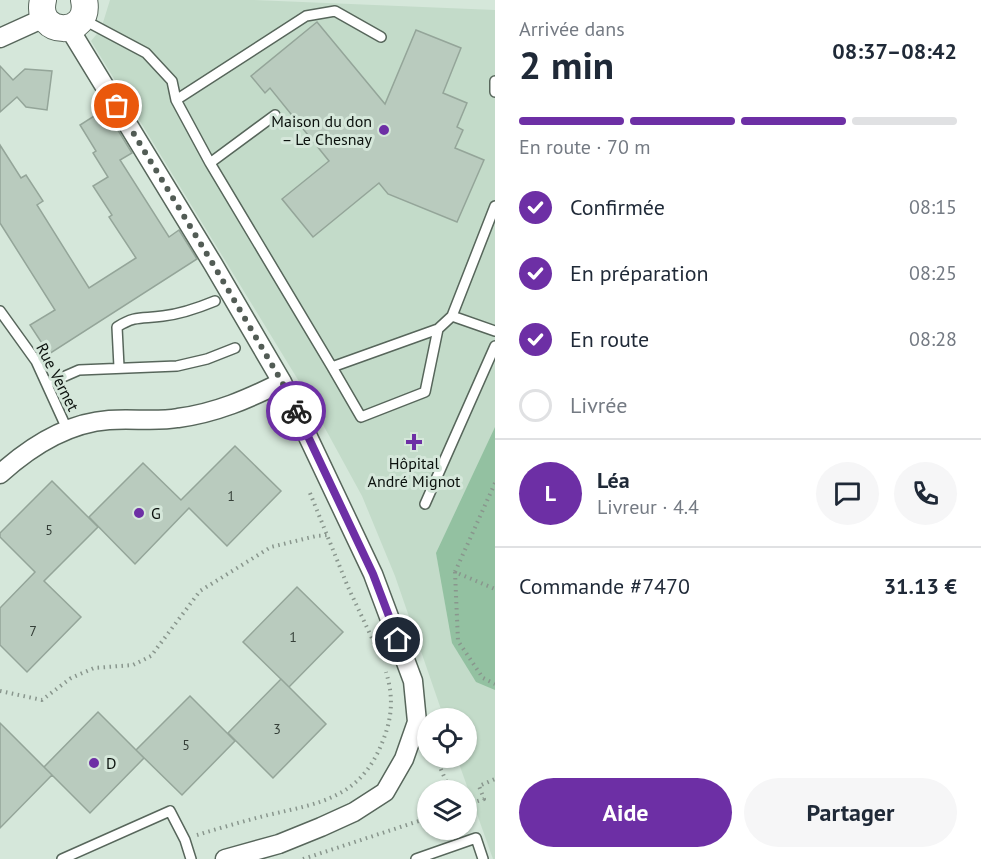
<!DOCTYPE html>
<html lang="fr">
<head>
<meta charset="utf-8">
<style>
  body { margin:0; font-family:"PT Sans",sans-serif; background:#f6f6f7; color:#1f2937; height:100vh; display:flex; flex-direction:column; font-size:22px; white-space:nowrap }
  * { box-sizing:border-box; margin:0 }
  p { font-size:20px; color:#747a83 }
  .icon { flex:none; width:33px; height:33px; fill:none; stroke:currentColor; stroke-width:2; stroke-linecap:round; stroke-linejoin:round }
  .map { position:relative; flex:1; overflow:hidden }
  .sheet { display:flex; flex-direction:column; background:#fff; width:486px }
  .sheet>* { flex:none }
  .tools { position:absolute; left:417px; top:708px; display:grid; gap:12px }
  .tools a { display:grid; place-items:center; width:60px; height:60px; border-radius:50%; background:#fff; box-shadow:0 2px 4px #0004; font-size:30px }
  .pin { position:absolute; display:grid; place-items:center; width:51px; height:51px; color:#fff; margin:-26px; border:3px solid #fff; border-radius:50%; box-shadow:0 2px 6px #0007 }
  .courier { position:absolute; display:grid; place-items:center; width:60px; height:60px; margin:-30px; border:4px solid #6d2fa5; border-radius:50%; background:#fff; color:#222; box-shadow:0 2px 8px #0007 }
  .headline em { font-style:normal; font-weight:600 }
  .headline div { display:flex; flex-direction:column-reverse }
  .headline { display:flex; align-items:center; justify-content:space-between; height:102px; padding:0 24px }
  h1 { font-size:39px; font-weight:600; line-height:45px }
  .bar { display:grid; grid-template-columns:repeat(4,1fr); gap:9px 6px; align-content:center; height:72px; padding:0 24px }
  .bar i { height:8px; border-radius:4px; background:#e0e1e3 }
  .bar .current { background:#6d2fa5 }
  .bar p { grid-column:span 4 }
  .line { display:flex; align-items:center; gap:15px; padding:0 24px; border-top:2px solid #e0e1e3 }
  .line div { flex:1 }
  .round { display:grid; place-items:center; flex:none; width:63px; height:63px; border-radius:32px; background:#f6f6f7 }
  ol { padding:0 24px; list-style:none }
  li { display:flex; align-items:center; gap:18px; height:66px }
  li p { margin-inline-start:auto }
  li .icon { padding:6px; border-radius:50%; background:#6d2fa5; color:#fff; stroke-width:4 }
  li:last-child { color:#747a83 }
  li i { width:33px; height:33px; border:3px solid #e0e1e3; border-radius:50% }
  .primary-button { display:flex; gap:12px; margin-top:auto; padding:12px 24px }
  .primary-button a { flex:1; height:69px; border-radius:36px; background:#6d2fa5; color:#fff; font-size:24px; font-weight:600; line-height:69px; text-align:center }
  .primary-button a+a { background:#f6f6f7; color:#1f2937 }
  main { display:flex; flex:1; min-height:0 }
  .map>svg:first-child { display:block }
  .built { fill:#c3dbc9 }
  .green { fill:#93c1a1 }
  .building { fill:#b9cbbe; stroke:#94a599; stroke-width:1.5 }
  .lines { fill:none; stroke-linecap:round; stroke-linejoin:round }
  .lane-casing { stroke:#57665b; stroke-width:12 }
  .street-casing { stroke:#57665b; stroke-width:21 }
  .secondary-casing { stroke:#57665b; stroke-width:28 }
  .path { stroke:#89968d; stroke-width:4; stroke-dasharray:1.5 4.5; stroke-linecap:butt }
  .lane { stroke:#fff; stroke-width:9 }
  .street { stroke:#fff; stroke-width:18 }
  .secondary { stroke:#fff; stroke-width:26 }
  .done { stroke:#525c55; stroke-width:6; stroke-dasharray:0 10.8 }
  .route { stroke:#6d2fa5; stroke-width:8 }
  .poi-dot { fill:#6d2fa5; stroke:#d5e7da; stroke-width:2 }
  .labels { text-anchor:middle; dominant-baseline:central; stroke-width:6; stroke-linejoin:round; paint-order:stroke }
  .number-label { font-size:14px; fill:#364039 }
  .poi-label { font-size:16px; fill:#0b110d; stroke:#d5e7da; text-anchor:start }
  .street-label { font-size:16px; fill:#0b110d; stroke:#d5e7da }
</style>
</head>
<body>
<main>
<div class="map">
<svg width="495" height="859" viewBox="0 0 495 859">
  <rect width="100%" height="100%" fill="#d5e7da"/>
  <path class="built" d="M110,0H254L495,10V859H493L457,758H466V718H444L395,576L362,496L303,388L91,41L101,29Z"/>
  <path class="green" d="M495,427V690L476,682L452,643L436,553Z"/>
  <path class="building" d="M317,22L385,104L416,30L461,48L443,93L467,103L457,127L463,130L455,148L484,160L457,222L388,194L379,183L313,237L282,199L329,161L270,88L265,93L251,76Z
    M0,66L13,80L25,69L52,71L47,110L26,107L17,97L0,112Z
    M105,109L132,153L120,160L169,237L179,230L197,259L49,354L30,325L55,310L0,223V145L21,178L26,175L43,201L37,205L89,288L136,258L109,217L112,215L93,186L108,177L93,153L96,151L80,125Z
    M235,446L281,491L227,546L189,508L135,564L89,517L143,463L181,500Z
    M52,481L98,527L44,581L81,617L27,672L0,645V608L35,572L0,537V533Z
    M297,587L343,632L289,687L243,642Z
    M281,679L326,724L273,778L228,733Z
    M190,696L235,741L182,795L136,750Z
    M98,712L144,758L90,813L44,767Z
    M0,723L52,775L0,828Z"/>
  <g class="lines">
    <g class="lane-casing">
      <path id="lane" d="M84,20L146,53L172,81L176,100L210,163L332,367L438,329L452,316L495,206
        M495,81V92
        M176,100L306,16L335,11L381,37
        M210,163L275,115
        M0,311L36,361L67,429
        M452,316L495,331
        M119,367L117,327C136,315 142,319 163,316C181,314 198,308 215,301
        M332,367L361,417L425,392L438,329
        M47,384L79,370L177,366L207,359L235,348
        M425,504L495,346
        M62,859L170,811L185,840L191,859
        M416,859L476,838L483,859"/>
    </g>
    <g class="street-casing">
      <path id="street" d="M69,28L213,264L282,382L373,574L413,681L417,722L404,759L385,792L354,812L321,827L279,844L225,859
        M0,38L44,18
        M0,474C31,446 67,423 109,420C132,418 156,422 178,418C216,413 248,399 282,382"/>
    </g>
    <g class="secondary-casing">
      <path id="secondary" d="M43,0C34,37 92,38 84,0"/>
    </g>
    <path class="path" d="M495,483L455,572L495,589
      M310,493L348,587L378,651
      M455,572L458,641L483,678L495,684
      M0,691L42,700L71,678L94,668L133,665L151,656L200,591L271,547L316,536L328,535
      M436,758L450,790
      M466,805L484,799L479,786L495,779
      M197,835C220,828 244,821 268,815C320,803 360,798 382,743C392,719 394,698 386,672
      M303,859L428,818"/>
    <use href="#lane" class="lane"/>
    <use href="#street" class="street"/>
    <use href="#secondary" class="secondary"/>
  </g>
  <g class="lines">
    <path class="done" d="M117,106L213,264L282,382L296,411"/>
    <path class="route" d="M296,411L373,574L398,640"/>
  </g>
  <g class="poi-dot">
    <circle cx="384" cy="130" r="6"/>
    <path d="M411 433h6v6h6v6h-6v6h-6v-6h-6v-6h6z"/>
    <circle cx="139" cy="513" r="6"/>
    <circle cx="94" cy="763" r="6"/>
  </g>
  <g class="labels">
    <g class="number-label">
      <text x="231" y="496">1</text>
      <text x="49" y="530">5</text>
      <text x="33" y="631">7</text>
      <text x="293" y="637">1</text>
      <text x="277" y="729">3</text>
      <text x="186" y="745">5</text>
    </g>
    <g class="poi-label">
      <text x="372" y="121" text-anchor="end">Maison du don<tspan x="372" dy="18">– Le Chesnay</tspan></text>
      <text x="414" y="463" text-anchor="middle">Hôpital<tspan x="414" dy="18">André Mignot</tspan></text>
      <text x="151" y="513">G</text>
      <text x="106" y="763">D</text>
    </g>
    <g class="street-label">
      <text transform="translate(58 377) rotate(63)">Rue Vernet</text>
    </g>
  </g>
</svg>
<div class="tools">
<a><svg class="icon" aria-label="locate" viewBox="0 0 24 24"><circle cx="12" cy="12" r="6"/><path d="M12 2v4M12 18v4M2 12h4M18 12h4"/></svg></a>
<a><svg class="icon" aria-label="layers" viewBox="0 0 24 24"><path d="M12 4l9 5-9 5-9-5zM3 14l9 5 9-5"/></svg></a>
</div>
<div class="pin" style="left:117px;top:106px;background:#ea580c"><svg class="icon" aria-label="bag" viewBox="0 0 24 24"><path d="M5 8h14l-1 12H6zM9 8a3 3 0 0 1 6 0"/></svg></div>
<div class="pin" style="left:398px;top:640px;background:#1f2937"><svg class="icon" aria-label="home" viewBox="0 0 24 24"><path d="M3 11l9-7 9 7M6 9v11h12V9"/></svg></div>
<div class="courier" style="left:296px;top:411px"><svg class="icon" aria-label="bike" viewBox="0 0 24 24"><circle cx="6" cy="16" r="4"/><circle cx="18" cy="16" r="4"/><path d="M6 16l4-8h5l3 8M10 8l3 8H6M13 5h3"/></svg></div>
</div>
<section class="sheet">
<div class="headline"><div><h1>2 min</h1><p>Arrivée dans</p></div><em>08:37–08:42</em></div>
<div class="bar"><i class="current"></i><i class="current"></i><i class="current"></i><i></i><p>En route · 70 m</p></div>
<ol>
<li><svg class="icon" aria-label="check" viewBox="0 0 24 24"><path d="M5 12l5 5 9-10"/></svg>Confirmée<p>08:15</p></li>
<li><svg class="icon" aria-label="check" viewBox="0 0 24 24"><path d="M5 12l5 5 9-10"/></svg>En préparation<p>08:25</p></li>
<li><svg class="icon" aria-label="check" viewBox="0 0 24 24"><path d="M5 12l5 5 9-10"/></svg>En route<p>08:28</p></li>
<li><i></i>Livrée</li>
</ol>
<div class="line" style="height:108px"><b class="round" style="background:#6d2fa5;color:#fff">L</b><div><b>Léa</b><p>Livreur · 4.4</p></div><a class="round"><svg class="icon" aria-label="chat" viewBox="0 0 24 24"><path d="M4 5h16v11H9l-5 4z"/></svg></a><a class="round"><svg class="icon" aria-label="phone" viewBox="0 0 24 24"><path d="M5 4h4l2 5-3 2q2 4 5 5l2-3 5 2v4C11 20 4 13 5 4z"/></svg></a></div>
<div class="line" style="height:78px"><div>Commande #7470</div><b>31.13 €</b></div>
<div class="primary-button"><a>Aide</a><a>Partager</a></div>
</section>
</main>
</body>
</html>
